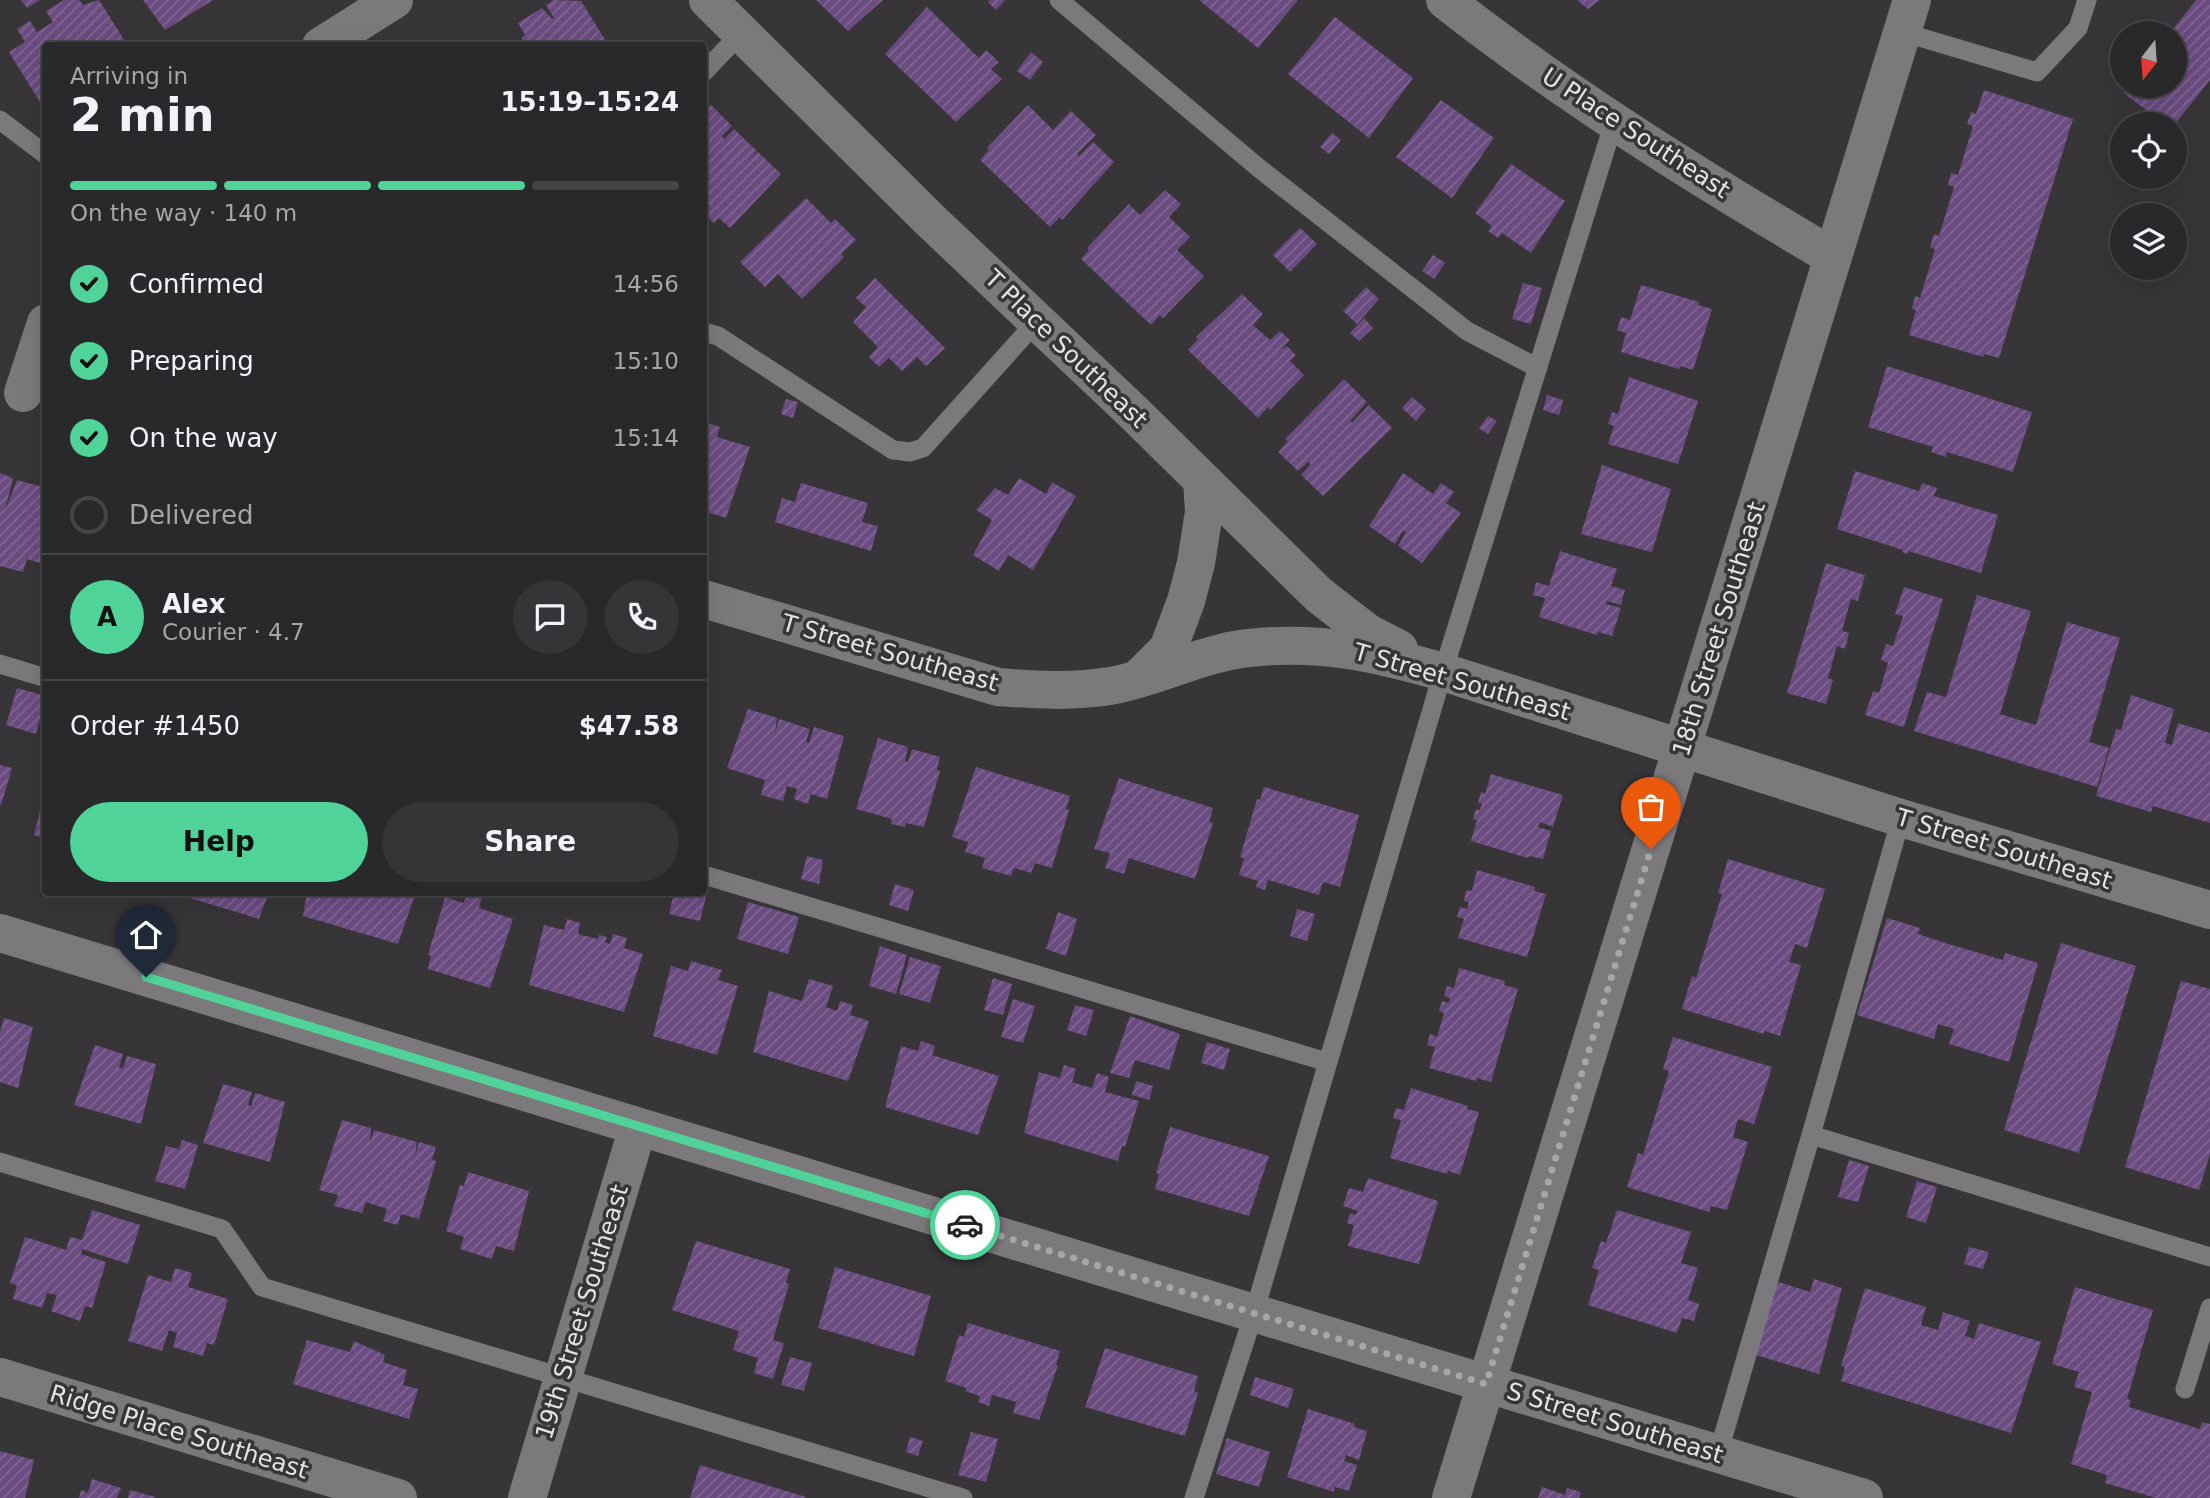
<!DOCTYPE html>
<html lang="en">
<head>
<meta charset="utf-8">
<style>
  body { margin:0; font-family:"DejaVu Sans",sans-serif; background:#353436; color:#f1f3f6; height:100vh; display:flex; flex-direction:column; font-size:26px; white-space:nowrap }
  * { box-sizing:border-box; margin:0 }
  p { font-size:23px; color:#a5a6a8 }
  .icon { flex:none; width:38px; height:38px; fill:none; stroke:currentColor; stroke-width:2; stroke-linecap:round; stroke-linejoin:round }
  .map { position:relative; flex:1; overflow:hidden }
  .side { position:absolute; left:42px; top:42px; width:665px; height:854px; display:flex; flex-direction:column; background:#29282a; border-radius:7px; box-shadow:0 7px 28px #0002,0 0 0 2px #454447 }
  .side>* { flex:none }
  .needle { width:46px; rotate:197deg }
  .buttons { position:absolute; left:2110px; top:21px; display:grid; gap:14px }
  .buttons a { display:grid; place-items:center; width:77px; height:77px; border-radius:50%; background:#29282a; box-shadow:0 7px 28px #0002,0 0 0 2px #454447; font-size:35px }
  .pin { position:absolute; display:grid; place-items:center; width:60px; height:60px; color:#fff; margin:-72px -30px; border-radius:50% 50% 50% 0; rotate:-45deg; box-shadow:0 0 7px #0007 }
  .pin .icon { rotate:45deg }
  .courier { position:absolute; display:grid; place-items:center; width:70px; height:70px; margin:-35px; border:5px solid #50d398; border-radius:50%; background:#fff; color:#222; box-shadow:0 2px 9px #0007 }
  .overview em { font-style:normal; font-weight:700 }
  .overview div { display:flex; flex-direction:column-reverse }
  .overview { display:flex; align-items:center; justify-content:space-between; height:119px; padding:0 28px }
  h1 { font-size:46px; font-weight:700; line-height:52px }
  .bar { display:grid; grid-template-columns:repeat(4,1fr); gap:10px 7px; align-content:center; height:84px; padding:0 28px }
  .bar i { height:9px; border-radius:5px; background:#454447 }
  .bar .current { background:#50d398 }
  .bar p { grid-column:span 4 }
  .line { display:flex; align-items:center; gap:18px; padding:0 28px; border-top:2px solid #454447 }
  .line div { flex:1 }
  .round { display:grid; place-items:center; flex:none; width:74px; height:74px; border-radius:37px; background:#353436 }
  ol { padding:0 28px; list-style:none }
  li { display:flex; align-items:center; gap:21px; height:77px }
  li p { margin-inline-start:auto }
  li .icon { padding:7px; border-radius:50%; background:#50d398; color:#111; stroke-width:4 }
  li:last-child { color:#a5a6a8 }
  li i { width:38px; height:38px; border:4px solid #454447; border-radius:50% }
  .cta { display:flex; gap:14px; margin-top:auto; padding:14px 28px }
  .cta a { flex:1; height:80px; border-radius:42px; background:#50d398; color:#111; font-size:28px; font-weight:700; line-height:80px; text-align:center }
  .cta a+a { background:#353436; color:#f1f3f6 }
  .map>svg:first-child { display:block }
  .building { fill:url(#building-hatch) }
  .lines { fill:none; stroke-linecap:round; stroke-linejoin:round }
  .service { stroke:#7b797c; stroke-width:19 }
  .minor { stroke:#7b797c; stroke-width:38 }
  .done { stroke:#a7a6a8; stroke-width:7; stroke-dasharray:0 12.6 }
  .route { stroke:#50d398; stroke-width:9 }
  .labels { text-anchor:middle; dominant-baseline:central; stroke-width:7; stroke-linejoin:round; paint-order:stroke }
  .street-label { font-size:24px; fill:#e4e3e5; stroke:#373538 }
</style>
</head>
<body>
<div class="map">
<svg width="2210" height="1498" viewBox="0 0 2210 1498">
  <defs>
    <pattern id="building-hatch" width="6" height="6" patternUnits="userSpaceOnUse" patternTransform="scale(1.75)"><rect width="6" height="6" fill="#6b4c81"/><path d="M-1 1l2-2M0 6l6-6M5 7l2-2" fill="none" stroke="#806693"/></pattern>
  </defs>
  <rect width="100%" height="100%" fill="#373538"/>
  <path class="building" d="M21,0H40L27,8Z
    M64,0H79L83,5L99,0L128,46H46V101L41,104L9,52L25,42L17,29L30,21L37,32L53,22L46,11Z
    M143,0H213L165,30Z
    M554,0L581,1L609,46H526L521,38L525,35L518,23L542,8L552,19L554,18L546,5Z
    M816,0H883L848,31Z
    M990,0H1005L996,10L988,2Z
    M1199,0H1298L1258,48Z
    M1577,0H1600L1588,9Z
    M2196,0H2210V80L2175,124H2164L2124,93L2129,86H2175V33H2170Z
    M927,7L979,58L986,50L999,62L991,69L1002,79L956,122L885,54Z
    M1335,17L1413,78L1369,138L1288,74Z
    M1031,52L1043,62L1030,80L1017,71Z
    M1984,90L2073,119L1999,358L1984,354L1983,357L1909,335L1916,310L1912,309L1915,296L1920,298L1935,249L1930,247L1934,234L1939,236L1954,187L1948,185L1951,173L1958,175L1973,126L1967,124L1971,112L1976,114Z
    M1441,100L1494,138L1452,198L1396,157Z
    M711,105L732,126L722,136L724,139L734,129L757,151L747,161L758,152L781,174L730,228L719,218L714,223L704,214L707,206L704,203V112Z
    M1028,105L1053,130L1071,111L1096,135L1077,154L1079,156L1093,142L1114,162L1062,220L1060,217L1050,227L980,160L989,150L987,148Z
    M1332,133L1341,140L1329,154L1320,147Z
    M1511,164L1565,201L1531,253L1502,233L1498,238L1488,231L1492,226L1475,213Z
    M1165,190L1181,204L1169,217L1190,237L1177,250L1204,276L1163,318L1160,315L1151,325L1081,259L1089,250L1087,248L1129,204L1140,215Z
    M806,198L831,223L835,219L856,240L841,254L844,257L802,299L778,274L765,287L740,262Z
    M1300,228L1317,244L1290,272L1273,255Z
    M1433,255L1445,263L1434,279L1422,271Z
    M875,278L945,348L926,366L917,357L902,371L889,358L879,367L869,357L878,347L853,322L866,307L856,298Z
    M1523,283L1542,288L1531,324L1512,319Z
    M1641,285L1699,302L1698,305L1712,309L1693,370L1680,366L1679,369L1621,352L1626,333L1617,330L1621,317L1630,320Z
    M1366,287L1379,299L1357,324L1343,311Z
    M1242,294L1263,314L1253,325L1270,340L1280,331L1290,340L1280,350L1287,346L1296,355L1290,361L1304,375L1270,410L1268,407L1258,418L1188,350L1198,339L1196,337Z
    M1364,318L1373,328L1359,341L1350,333Z
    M1887,366L2032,412L2013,472L1947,452L1946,457L1931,452L1933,447L1868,427Z
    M1629,377L1698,401L1678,464L1608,444L1614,426L1608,424L1612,412L1618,414Z
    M1344,379L1367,402L1350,421L1352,423L1369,405L1392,428L1323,496L1301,475L1311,464L1308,462L1298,471L1278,452L1288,441L1285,439Z
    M1547,395L1563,400L1559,415L1543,410Z
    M1412,397L1426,409L1416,421L1402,408Z
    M786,399L798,402L793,418L781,414Z
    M1488,416L1497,421L1488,434L1479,428Z
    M704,422L720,427L717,437L750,447L726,518L704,511Z
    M1602,465L1671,489L1652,552L1581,534Z
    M1855,471L1919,491L1922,483L1937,488L1934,496L1998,515L1981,573L1908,551V554L1902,552L1903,550L1837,529Z
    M0,473L13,478L5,511L17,480L46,488V565L27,559L23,572L0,566Z
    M1403,473L1433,494L1441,483L1454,492L1446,503L1461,513L1422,563L1398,546L1406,532L1403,531L1395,544L1369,526Z
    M1019,478L1046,494L1052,482L1076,496L1033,570L1008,555L999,571L973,555L992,520L976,510L995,488L1008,495Z
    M801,483L868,503L862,522L878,526L871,551L775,522L782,498L795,502Z
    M1560,551L1617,569L1611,586L1625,590L1621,605L1607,601L1606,604L1621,608L1612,636L1598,632L1597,635L1539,617L1545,598L1533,595L1536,582L1549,586Z
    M1826,563L1865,575L1858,601L1851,599L1842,631L1849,633L1845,649L1837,646L1828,678L1833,680L1826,704L1787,693Z
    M1904,587L1943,599L1904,727L1865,715L1873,691L1879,693L1888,663L1881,660L1886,644L1893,646L1903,616L1895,614Z
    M1977,595L2031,611L2000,714L2036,725L2067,622L2120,638L2089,742L2109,748L2097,787L1914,731L1927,692L1946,697Z
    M704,686L709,687L704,716Z
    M17,688L46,696L36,734L6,725Z
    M2131,695L2174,709L2165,743L2172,745L2178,723L2210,733V823L2153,806L2151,812L2096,796L2116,729L2121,730Z
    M748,709L777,718L775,734L779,719L810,729L806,742L809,743L814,727L844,736L827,799L811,794L808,804L794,799L797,789L787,786L783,801L761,795L765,780L727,768Z
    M878,738L908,747L905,761L908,762L912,749L940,757L937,770L940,771L924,827L906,823L905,827L891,824L892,819L856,809Z
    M0,765L12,768L1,805H0Z
    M976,767L1070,796L1066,809L1069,810L1052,868L1035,863L1031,873L1014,868L1011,876L982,868L985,858L965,852L968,842L952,837Z
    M1491,774L1563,795L1553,827L1540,822L1538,827L1551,831L1543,859L1529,856L1528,858L1471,841L1477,820L1473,819L1476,809L1480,810L1482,804L1478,803L1481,792L1485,794Z
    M1119,778L1213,808L1209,822L1213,823L1195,879L1129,858L1124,874L1105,868L1110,853L1094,849Z
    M46,786V839L34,835Z
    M1264,787L1359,815L1340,887L1323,882L1319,895L1268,880L1265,890L1256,887L1258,881L1239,875L1244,858L1240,857L1257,799L1260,800Z
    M807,856L823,860L819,884L801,879Z
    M1728,859L1825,889L1807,948L1795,944L1789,962L1801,965L1780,1036L1765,1031L1764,1034L1682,1009L1692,976L1696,978L1722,894L1718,893Z
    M1477,870L1535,887L1534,891L1546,894L1527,957L1458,938L1464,919L1457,917L1460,907L1467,909L1469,902L1464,901L1466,890L1472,891Z
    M895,884L914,890L908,911L889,905Z
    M704,887L708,888L700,921L669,914L674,892H704Z
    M170,892H269L259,919Z
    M307,892H416L398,944L303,916Z
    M467,893L482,897L479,908L513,919L490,988L428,969L431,956L428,955L445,897L464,903Z
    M748,902L799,917L788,954L737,939Z
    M1297,909L1315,914L1307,941L1290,936Z
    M1058,912L1077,919L1066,956L1046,949Z
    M1887,918L1920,928L1918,934L1945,943L2003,960L2005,953L2038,963L2009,1062L1949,1044L1954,1029L1938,1024L1934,1039L1857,1015Z
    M567,919L580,923L578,934L598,939L599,935L607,937L605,942L610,944L613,934L627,938L624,948L643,954L624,1012L529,985L544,925L564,930Z
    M2061,943L2136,966L2079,1153L2004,1130Z
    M880,946L907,955L896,994L869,986Z
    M910,957L941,966L930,1003L899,994Z
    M691,961L722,970L718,980L738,986L717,1055L653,1036L671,966L688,971Z
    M1459,968L1505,981L1504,985L1518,989L1491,1082L1477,1078L1476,1081L1429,1068L1435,1047L1427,1045L1430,1034L1437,1037L1444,1013L1439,1011L1442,1001L1449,1003L1450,998L1444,996L1447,986L1454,988Z
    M993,978L1012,984L1003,1015L984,1010Z
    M809,979L833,986L826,1007L837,1011L840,1001L853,1005L850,1015L869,1021L848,1081L753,1052L769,991L802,1001Z
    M2181,981L2210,989V1154L2199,1190L2125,1167Z
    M1013,999L1035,1006L1023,1043L1001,1037Z
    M1075,1005L1094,1010L1086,1036L1067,1030Z
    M1130,1016L1180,1034L1169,1070L1135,1060L1129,1078L1110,1073Z
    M4,1018L33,1027L18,1088L0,1082V1032Z
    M1673,1037L1772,1067L1754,1124L1738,1119L1733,1137L1748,1142L1727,1210L1711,1206L1709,1212L1627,1187L1638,1153L1643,1155L1669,1071L1663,1069Z
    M921,1041L935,1046L932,1055L999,1076L978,1135L885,1107L901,1046L918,1051Z
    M1207,1042L1230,1049L1224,1070L1201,1063Z
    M95,1045L123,1054L119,1068H123L127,1056L156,1064L141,1124L74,1105Z
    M1064,1065L1076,1069L1072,1082L1092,1088L1097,1073L1109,1077L1105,1092L1139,1101L1125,1147L1122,1146L1118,1161L1024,1133L1039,1072L1060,1078Z
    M1136,1081L1153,1086L1149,1100L1132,1095Z
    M223,1084L252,1092L248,1105L251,1106L255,1093L285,1102L270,1162L203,1143Z
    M1411,1088L1468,1106L1467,1109L1479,1112L1460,1175L1448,1171L1447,1174L1390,1158L1401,1120L1393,1118L1396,1108L1404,1110Z
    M342,1120L371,1128L370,1142L374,1130L417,1142L415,1157L419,1142L436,1147L432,1160L436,1161L419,1219L401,1214L398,1225L383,1221L387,1209L366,1202L362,1213L334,1206L338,1195L319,1190Z
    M1170,1127L1269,1156L1249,1216L1155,1189L1159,1174L1156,1173Z
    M182,1140L198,1145L185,1189L155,1181L166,1146L179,1149Z
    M1849,1160L1869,1166L1858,1202L1838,1197Z
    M468,1172L529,1191L514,1251L496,1246L492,1259L460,1249L464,1237L446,1231L460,1185L464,1186Z
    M1368,1178L1438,1201L1419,1264L1348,1246L1354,1225L1347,1223L1350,1213L1356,1215L1358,1211L1343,1206L1349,1188L1363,1192Z
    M1917,1181L1937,1187L1926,1223L1906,1217Z
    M92,1210L140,1225L128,1264L82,1249L81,1254L106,1262L92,1308L85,1306L80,1321L51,1311L57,1295L47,1293L42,1308L13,1299L17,1285L10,1283L25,1237L66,1250L70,1237L82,1240Z
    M1617,1210L1691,1232L1681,1263L1698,1268L1688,1300L1699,1304L1694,1321L1682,1318L1677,1333L1588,1305L1599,1270L1592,1268L1601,1241L1606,1243Z
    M696,1241L790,1269L786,1283L789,1284L773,1340L784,1343L773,1379L754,1373L758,1358L733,1350L739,1331L672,1310Z
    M1969,1247L1989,1252L1983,1269L1964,1264Z
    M835,1267L931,1296L914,1356L818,1328Z
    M175,1268L192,1273L188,1287L228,1299L214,1345L207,1343L203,1356L173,1347L177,1333L169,1330L162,1351L128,1341L148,1275L171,1282Z
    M1814,1279L1842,1288L1819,1374L1756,1355L1776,1281L1810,1292Z
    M2075,1287L2153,1310L2127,1399L2131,1400L2129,1407L2200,1429L2202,1422L2210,1424V1498H2156L2105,1483L2107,1475L2071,1464L2092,1392L2074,1387L2079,1372L2052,1364Z
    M1865,1288L1926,1307L1921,1325L1938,1330L1943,1312L1970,1321L1965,1336L1974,1339L1979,1323L2041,1342L2011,1433L1841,1381L1845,1367L1841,1366Z
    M968,1323L1060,1351L1056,1365H1058L1039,1420L1013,1413L1016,1402L992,1395L989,1406L978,1402L980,1396L965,1391L967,1388L945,1381L959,1335L964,1337Z
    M307,1340L350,1352L354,1341L385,1355L383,1362L407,1370L403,1385L418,1389L409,1419L293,1384Z
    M1105,1348L1198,1376L1194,1391L1198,1393L1185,1436L1085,1407Z
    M790,1357L812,1363L804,1391L781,1385Z
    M1255,1377L1294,1389L1288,1408L1250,1395Z
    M1308,1409L1355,1424L1354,1427L1367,1431L1359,1460L1346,1455L1344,1461L1357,1465L1349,1491L1335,1487L1334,1492L1287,1477Z
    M971,1432L998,1439L986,1482L958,1475Z
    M910,1437L923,1441L918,1456L906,1452Z
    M1227,1438L1270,1452L1259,1487L1216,1474Z
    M0,1451L34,1460L25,1498H0Z
    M700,1465L806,1497V1498H690Z
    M92,1479L121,1488L117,1498H79L81,1490L88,1493Z
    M1542,1487L1565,1495L1567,1488L1581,1492L1579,1498H1538Z
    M130,1490L155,1497V1498H128Z"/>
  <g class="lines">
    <path class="service" d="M1059,0L1260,169L1467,331L1538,368
      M1902,32L2037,72L2078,28L2087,0
      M704,72L741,33
      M0,120L46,155
      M704,332L718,336L893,450L910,452L923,448L1037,321
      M0,664L46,678
      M704,875L1327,1062
      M1811,1135L1901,818
      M0,1162L222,1229L262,1287L963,1498
      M2185,1389L2210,1308
      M1718,1454L1811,1135L2210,1257
      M1194,1498L1254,1313L1443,672L1614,122"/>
    <path class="minor" d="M708,0L930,220L1133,412L1319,595L1368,633L1399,649
      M1445,0C1567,96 1699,178 1833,257
      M321,46L394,0
      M23,393L46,323
      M704,599L998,687C1035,690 1073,692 1110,686C1157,678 1201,653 1249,648C1320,640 1376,653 1443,672L1901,818L2210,910
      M1140,677L1168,649L1186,601L1196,563L1204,512L1202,480
      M0,933L1864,1498
      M0,1377L398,1498
      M527,1498L638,1127
      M1451,1498L1912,0"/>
  </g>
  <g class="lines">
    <path class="done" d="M965,1225L1486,1384L1651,849"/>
    <path class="route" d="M146,977L965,1225"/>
  </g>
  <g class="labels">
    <g class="street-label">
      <text transform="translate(1636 133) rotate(33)">U Place Southeast</text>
      <text transform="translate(1066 349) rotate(44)">T Place Southeast</text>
      <text transform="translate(1719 629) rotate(-73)">18th Street Southeast</text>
      <text transform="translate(890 653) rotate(16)">T Street Southeast</text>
      <text transform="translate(1462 682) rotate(16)">T Street Southeast</text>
      <text transform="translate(2004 849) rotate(17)">T Street Southeast</text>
      <text transform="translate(582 1312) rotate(-73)">19th Street Southeast</text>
      <text transform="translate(1615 1423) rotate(17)">S Street Southeast</text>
      <text transform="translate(179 1432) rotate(17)">Ridge Place Southeast</text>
    </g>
  </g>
</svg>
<div class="buttons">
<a><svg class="needle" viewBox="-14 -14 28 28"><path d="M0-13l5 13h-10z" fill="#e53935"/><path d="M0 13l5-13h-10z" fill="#a5a6a8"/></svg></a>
<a><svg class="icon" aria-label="locate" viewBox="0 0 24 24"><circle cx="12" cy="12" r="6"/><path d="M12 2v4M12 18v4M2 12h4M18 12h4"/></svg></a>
<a><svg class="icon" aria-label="layers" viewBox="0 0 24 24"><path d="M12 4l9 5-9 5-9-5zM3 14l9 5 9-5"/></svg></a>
</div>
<div class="pin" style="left:1651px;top:849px;background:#ea580c"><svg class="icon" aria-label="bag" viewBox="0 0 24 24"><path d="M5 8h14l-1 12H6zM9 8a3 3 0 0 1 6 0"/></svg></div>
<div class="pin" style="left:146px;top:977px;background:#1f2937"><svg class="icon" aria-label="home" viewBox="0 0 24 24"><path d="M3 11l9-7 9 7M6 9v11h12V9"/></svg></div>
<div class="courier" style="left:965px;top:1225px"><svg class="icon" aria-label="car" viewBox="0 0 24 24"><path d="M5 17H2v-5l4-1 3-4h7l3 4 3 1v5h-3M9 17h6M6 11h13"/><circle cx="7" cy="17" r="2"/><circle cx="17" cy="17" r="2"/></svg></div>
<section class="side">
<div class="overview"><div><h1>2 min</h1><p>Arriving in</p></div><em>15:19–15:24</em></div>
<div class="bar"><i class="current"></i><i class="current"></i><i class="current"></i><i></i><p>On the way · 140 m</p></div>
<ol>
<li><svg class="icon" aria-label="check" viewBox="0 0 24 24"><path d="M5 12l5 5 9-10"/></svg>Confirmed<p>14:56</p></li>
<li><svg class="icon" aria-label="check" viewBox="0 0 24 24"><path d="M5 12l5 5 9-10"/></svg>Preparing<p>15:10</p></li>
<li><svg class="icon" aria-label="check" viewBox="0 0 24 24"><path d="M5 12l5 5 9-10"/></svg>On the way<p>15:14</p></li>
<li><i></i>Delivered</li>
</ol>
<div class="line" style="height:126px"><b class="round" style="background:#50d398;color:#111">A</b><div><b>Alex</b><p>Courier · 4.7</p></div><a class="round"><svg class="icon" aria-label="chat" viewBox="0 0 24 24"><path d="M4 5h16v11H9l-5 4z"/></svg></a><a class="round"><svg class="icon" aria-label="phone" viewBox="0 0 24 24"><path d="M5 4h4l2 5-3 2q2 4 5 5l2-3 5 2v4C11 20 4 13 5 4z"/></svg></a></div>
<div class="line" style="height:91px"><div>Order #1450</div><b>$47.58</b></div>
<div class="cta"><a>Help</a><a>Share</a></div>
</section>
</div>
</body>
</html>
